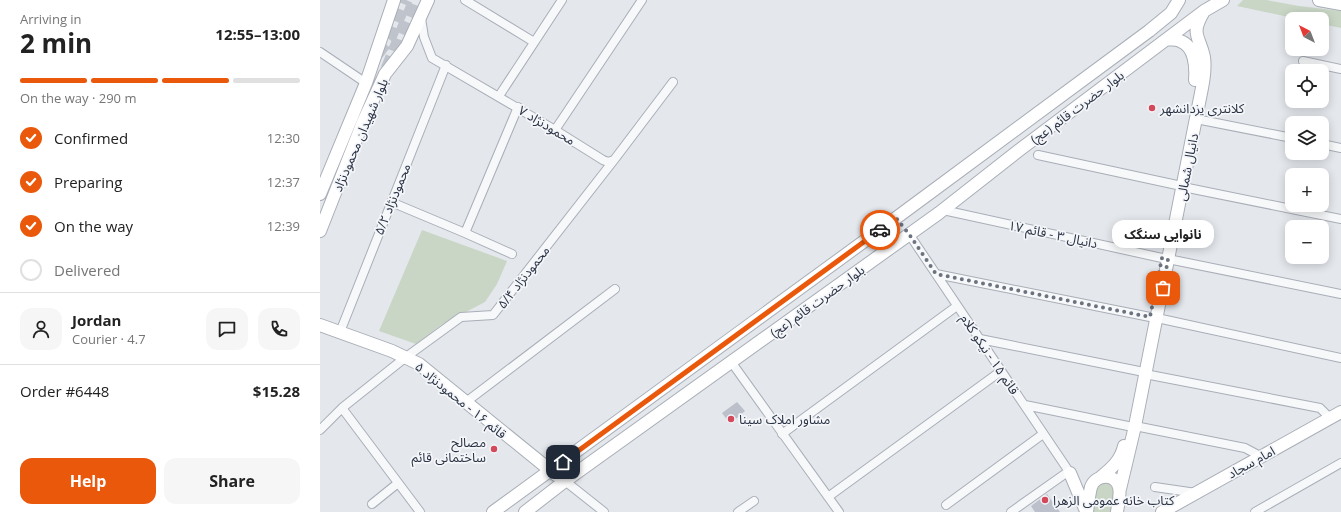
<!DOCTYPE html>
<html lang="en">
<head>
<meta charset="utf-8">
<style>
  body { margin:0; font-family:"Open Sans","Noto Sans Arabic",sans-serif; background:#f6f6f6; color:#222; height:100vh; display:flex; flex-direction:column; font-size:15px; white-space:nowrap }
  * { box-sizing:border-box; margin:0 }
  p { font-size:13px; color:#767676 }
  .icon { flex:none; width:22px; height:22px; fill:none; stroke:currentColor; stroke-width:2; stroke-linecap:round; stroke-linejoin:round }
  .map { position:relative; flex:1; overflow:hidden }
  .sheet { display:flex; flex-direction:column; background:#fff; width:320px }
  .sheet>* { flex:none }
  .needle { width:26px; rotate:318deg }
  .controls { position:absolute; left:965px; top:12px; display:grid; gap:8px }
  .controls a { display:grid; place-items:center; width:44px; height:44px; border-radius:8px; background:#fff; box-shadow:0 2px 10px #0003; font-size:20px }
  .pin { position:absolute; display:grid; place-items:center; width:34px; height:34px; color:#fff; margin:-17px; border-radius:8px; box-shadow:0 2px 6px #0006 }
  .courier { position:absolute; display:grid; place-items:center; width:40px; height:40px; margin:-20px; border:3px solid #ea580c; border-radius:50%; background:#fff; color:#222; box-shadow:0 1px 5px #0007 }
  .bubble { position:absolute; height:28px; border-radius:12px; background:#fff; box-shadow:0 2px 10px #0003; font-size:13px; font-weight:700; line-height:28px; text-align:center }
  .head em { font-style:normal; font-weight:700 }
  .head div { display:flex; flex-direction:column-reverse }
  .head { display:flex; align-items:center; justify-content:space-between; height:68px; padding:0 20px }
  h1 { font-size:26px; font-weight:700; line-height:30px }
  .bar { display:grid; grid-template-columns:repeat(4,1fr); gap:6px 4px; align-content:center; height:48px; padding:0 20px }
  .bar i { height:5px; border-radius:3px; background:#e0e0e0 }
  .bar .on { background:#ea580c }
  .bar p { grid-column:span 4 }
  .line { display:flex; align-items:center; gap:10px; padding:0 20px; border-top:1px solid #e0e0e0 }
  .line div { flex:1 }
  .round { display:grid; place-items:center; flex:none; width:42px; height:42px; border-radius:12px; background:#f6f6f6 }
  ol { padding:0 20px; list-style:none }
  li { display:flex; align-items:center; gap:12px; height:44px }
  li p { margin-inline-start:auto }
  li .icon { padding:4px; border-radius:50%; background:#ea580c; color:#fff; stroke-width:4 }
  li:last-child { color:#767676 }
  li i { width:22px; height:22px; border:2px solid #e0e0e0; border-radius:50% }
  .button { display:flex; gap:8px; margin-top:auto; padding:8px 20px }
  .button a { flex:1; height:46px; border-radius:12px; background:#ea580c; color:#fff; font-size:16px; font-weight:700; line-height:46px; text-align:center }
  .button a+a { background:#f6f6f6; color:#222 }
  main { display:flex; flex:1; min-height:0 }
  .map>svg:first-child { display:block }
  .green { fill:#c9d6c5 }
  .building { fill:#bbc0ca }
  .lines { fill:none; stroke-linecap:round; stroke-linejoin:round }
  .primary-tunnel { stroke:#bfc3cb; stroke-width:13; stroke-dasharray:13 6; stroke-linecap:butt }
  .street-casing { stroke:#a9aeb7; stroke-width:10 }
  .secondary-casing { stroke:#a9aeb7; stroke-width:14 }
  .street { stroke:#f7f8fa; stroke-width:8 }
  .secondary { stroke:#fff; stroke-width:12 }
  .done { stroke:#6c737f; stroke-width:4; stroke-dasharray:0 7.2 }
  .route { stroke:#ea580c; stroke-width:5 }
  .poi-dot { fill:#d1495b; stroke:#f4f6f9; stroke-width:1.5 }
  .labels { text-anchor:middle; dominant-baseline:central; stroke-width:3.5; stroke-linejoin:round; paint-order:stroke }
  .street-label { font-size:13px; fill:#2b3445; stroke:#f4f6f9 }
  .poi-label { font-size:13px; fill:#2b3445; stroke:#f4f6f9; text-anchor:start }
</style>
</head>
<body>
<main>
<section class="sheet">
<div class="head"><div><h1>2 min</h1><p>Arriving in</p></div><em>12:55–13:00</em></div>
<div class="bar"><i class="on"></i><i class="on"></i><i class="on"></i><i></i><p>On the way · 290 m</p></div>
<ol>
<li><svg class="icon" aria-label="check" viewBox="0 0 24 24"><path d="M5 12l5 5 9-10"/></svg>Confirmed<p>12:30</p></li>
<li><svg class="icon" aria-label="check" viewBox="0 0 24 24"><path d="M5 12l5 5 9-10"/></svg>Preparing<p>12:37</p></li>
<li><svg class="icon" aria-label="check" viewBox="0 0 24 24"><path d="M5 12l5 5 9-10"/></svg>On the way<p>12:39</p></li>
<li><i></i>Delivered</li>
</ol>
<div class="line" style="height:72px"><a class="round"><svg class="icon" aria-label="person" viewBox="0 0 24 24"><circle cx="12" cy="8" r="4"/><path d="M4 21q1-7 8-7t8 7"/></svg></a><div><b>Jordan</b><p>Courier · 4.7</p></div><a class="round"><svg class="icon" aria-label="chat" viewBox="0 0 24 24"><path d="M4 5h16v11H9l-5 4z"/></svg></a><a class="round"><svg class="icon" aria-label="phone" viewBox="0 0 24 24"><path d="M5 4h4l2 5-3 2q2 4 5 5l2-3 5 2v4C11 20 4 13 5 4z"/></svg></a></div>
<div class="line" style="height:52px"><div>Order #6448</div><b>$15.28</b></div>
<div class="button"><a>Help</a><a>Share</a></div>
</section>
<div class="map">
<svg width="1021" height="512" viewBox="0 0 1021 512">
  <rect width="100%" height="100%" fill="#e4e7ec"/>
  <path class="green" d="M923,0H946L979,6L1021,11V28L1002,24V19H978L917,6Z
    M102,230L187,261L177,284L165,302L121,325L96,344L59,331Z
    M784,483C799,484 792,502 791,512H772C774,502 774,487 784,483Z"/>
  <path class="building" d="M417,402L425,411L410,424L402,413Z
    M727,494L740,512H715L711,506Z"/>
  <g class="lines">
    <path class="primary-tunnel" d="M57,54L71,35L86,0
      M67,69L95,0"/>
    <g class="street-casing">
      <path id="street" d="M145,0L214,42
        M101,18L104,37L112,58L235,130L283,160L288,162L294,160L353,82
        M0,52L46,83
        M983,61L1021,69
        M179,96L242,0
        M876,119L972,138
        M235,130L322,0
        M1002,144L1021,148
        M718,155L857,185
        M863,187L1021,219
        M71,202L145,233L192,254
        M623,210L842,258
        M145,233L198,107
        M589,234L750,473
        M848,259L1021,294
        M616,274L830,317
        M837,318L1021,358
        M20,332L126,65
        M660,339L819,371
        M412,363L519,512
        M825,374L1000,408L1010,418
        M146,402L295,289
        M705,405L808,426
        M22,408L100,512
        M815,426L925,448L940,456
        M0,430L22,408L86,357L141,317L173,315L294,160
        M462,434L637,306
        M245,481L284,512
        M835,487L876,493
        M508,497L681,371
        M52,504L78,483
        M626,505L723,434
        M418,512L434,501
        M691,512L749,471
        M935,512L1021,463"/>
    </g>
    <g class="secondary-casing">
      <path id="secondary" d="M999,0L1021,4
        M847,39C851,40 856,39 860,41C875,46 876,67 875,80
        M0,194L46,83L74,0
        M0,231L43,122L65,74L87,46L108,0
        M0,325L72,351L99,364L236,475
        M750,473L766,511
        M781,477C792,468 801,460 804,446
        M800,489L815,426L879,103C882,88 886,72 884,57C880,37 870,35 883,13
        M173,512L576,218L829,31L851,13L859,0
        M205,512L245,481L619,213L698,151L884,11L903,0
        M767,512C768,504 769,495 771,487C776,474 795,473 799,487C801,495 798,504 797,512
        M842,512L1021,412"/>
    </g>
    <use href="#street" class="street"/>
    <use href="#secondary" class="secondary"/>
  </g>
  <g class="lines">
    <path class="done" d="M560,230L576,218L589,234L616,274L830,317L842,258L848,259L843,288"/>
    <path class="route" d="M243,462L560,230"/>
  </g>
  <g class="poi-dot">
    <circle cx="832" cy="108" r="4"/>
    <circle cx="411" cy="419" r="4"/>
    <circle cx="174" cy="449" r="4"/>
    <circle cx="725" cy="500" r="4"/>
  </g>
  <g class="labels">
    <g class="street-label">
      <text transform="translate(757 107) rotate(-37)">بلوار حضرت قائم (عج)</text>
      <text transform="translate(227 125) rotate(31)">محمودنژاد ۷</text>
      <text transform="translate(40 135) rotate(-67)">بلوار شهیدان محمودنژاد</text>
      <text transform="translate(867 167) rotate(-79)">دانیال شمالی</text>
      <text transform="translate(72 199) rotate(-68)">محمودنژاد ۵/۲</text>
      <text transform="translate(733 234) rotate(12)">دانیال ۳ - قائم ۱۷</text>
      <text transform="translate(203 277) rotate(-52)">محمودنژاد ۵/۴</text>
      <text transform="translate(497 301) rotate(-36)">بلوار حضرت قائم (عج)</text>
      <text transform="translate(670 354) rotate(56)">قائم ۱۵ - نیکو کلام</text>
      <text transform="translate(141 400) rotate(39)">قائم ۱۶ - محمودنژاد ۵</text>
      <text transform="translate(931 462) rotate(-29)">امام سجاد</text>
    </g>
    <g class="poi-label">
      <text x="840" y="108">کلانتری یزدانشهر</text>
      <text x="419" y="419">مشاور املاک سینا</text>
      <text x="166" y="442" text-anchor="end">مصالح<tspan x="166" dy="15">ساختمانی قائم</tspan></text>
      <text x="733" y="500">کتاب خانه عمومی الزهرا</text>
    </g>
  </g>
</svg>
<div class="controls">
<a><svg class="needle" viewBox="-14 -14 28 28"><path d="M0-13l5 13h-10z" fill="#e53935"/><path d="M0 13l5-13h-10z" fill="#767676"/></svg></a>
<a><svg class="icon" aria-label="locate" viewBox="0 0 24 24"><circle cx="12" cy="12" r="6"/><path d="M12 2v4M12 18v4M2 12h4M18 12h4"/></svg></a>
<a><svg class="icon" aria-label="layers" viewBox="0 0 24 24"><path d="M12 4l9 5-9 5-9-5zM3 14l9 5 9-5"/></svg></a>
<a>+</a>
<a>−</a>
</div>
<div class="pin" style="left:843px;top:288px;background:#ea580c"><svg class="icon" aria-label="bag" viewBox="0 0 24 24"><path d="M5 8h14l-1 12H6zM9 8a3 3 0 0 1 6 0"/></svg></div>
<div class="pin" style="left:243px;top:462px;background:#1f2937"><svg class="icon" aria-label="home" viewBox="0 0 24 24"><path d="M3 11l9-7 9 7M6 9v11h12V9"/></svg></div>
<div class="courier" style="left:560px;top:230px"><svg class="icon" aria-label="car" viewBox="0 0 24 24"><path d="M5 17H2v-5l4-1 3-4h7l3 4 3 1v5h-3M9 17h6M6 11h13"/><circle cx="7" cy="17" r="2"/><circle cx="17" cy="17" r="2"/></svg></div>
<div class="bubble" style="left:792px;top:220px;width:102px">نانوایی سنگک</div>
</div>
</main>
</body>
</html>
